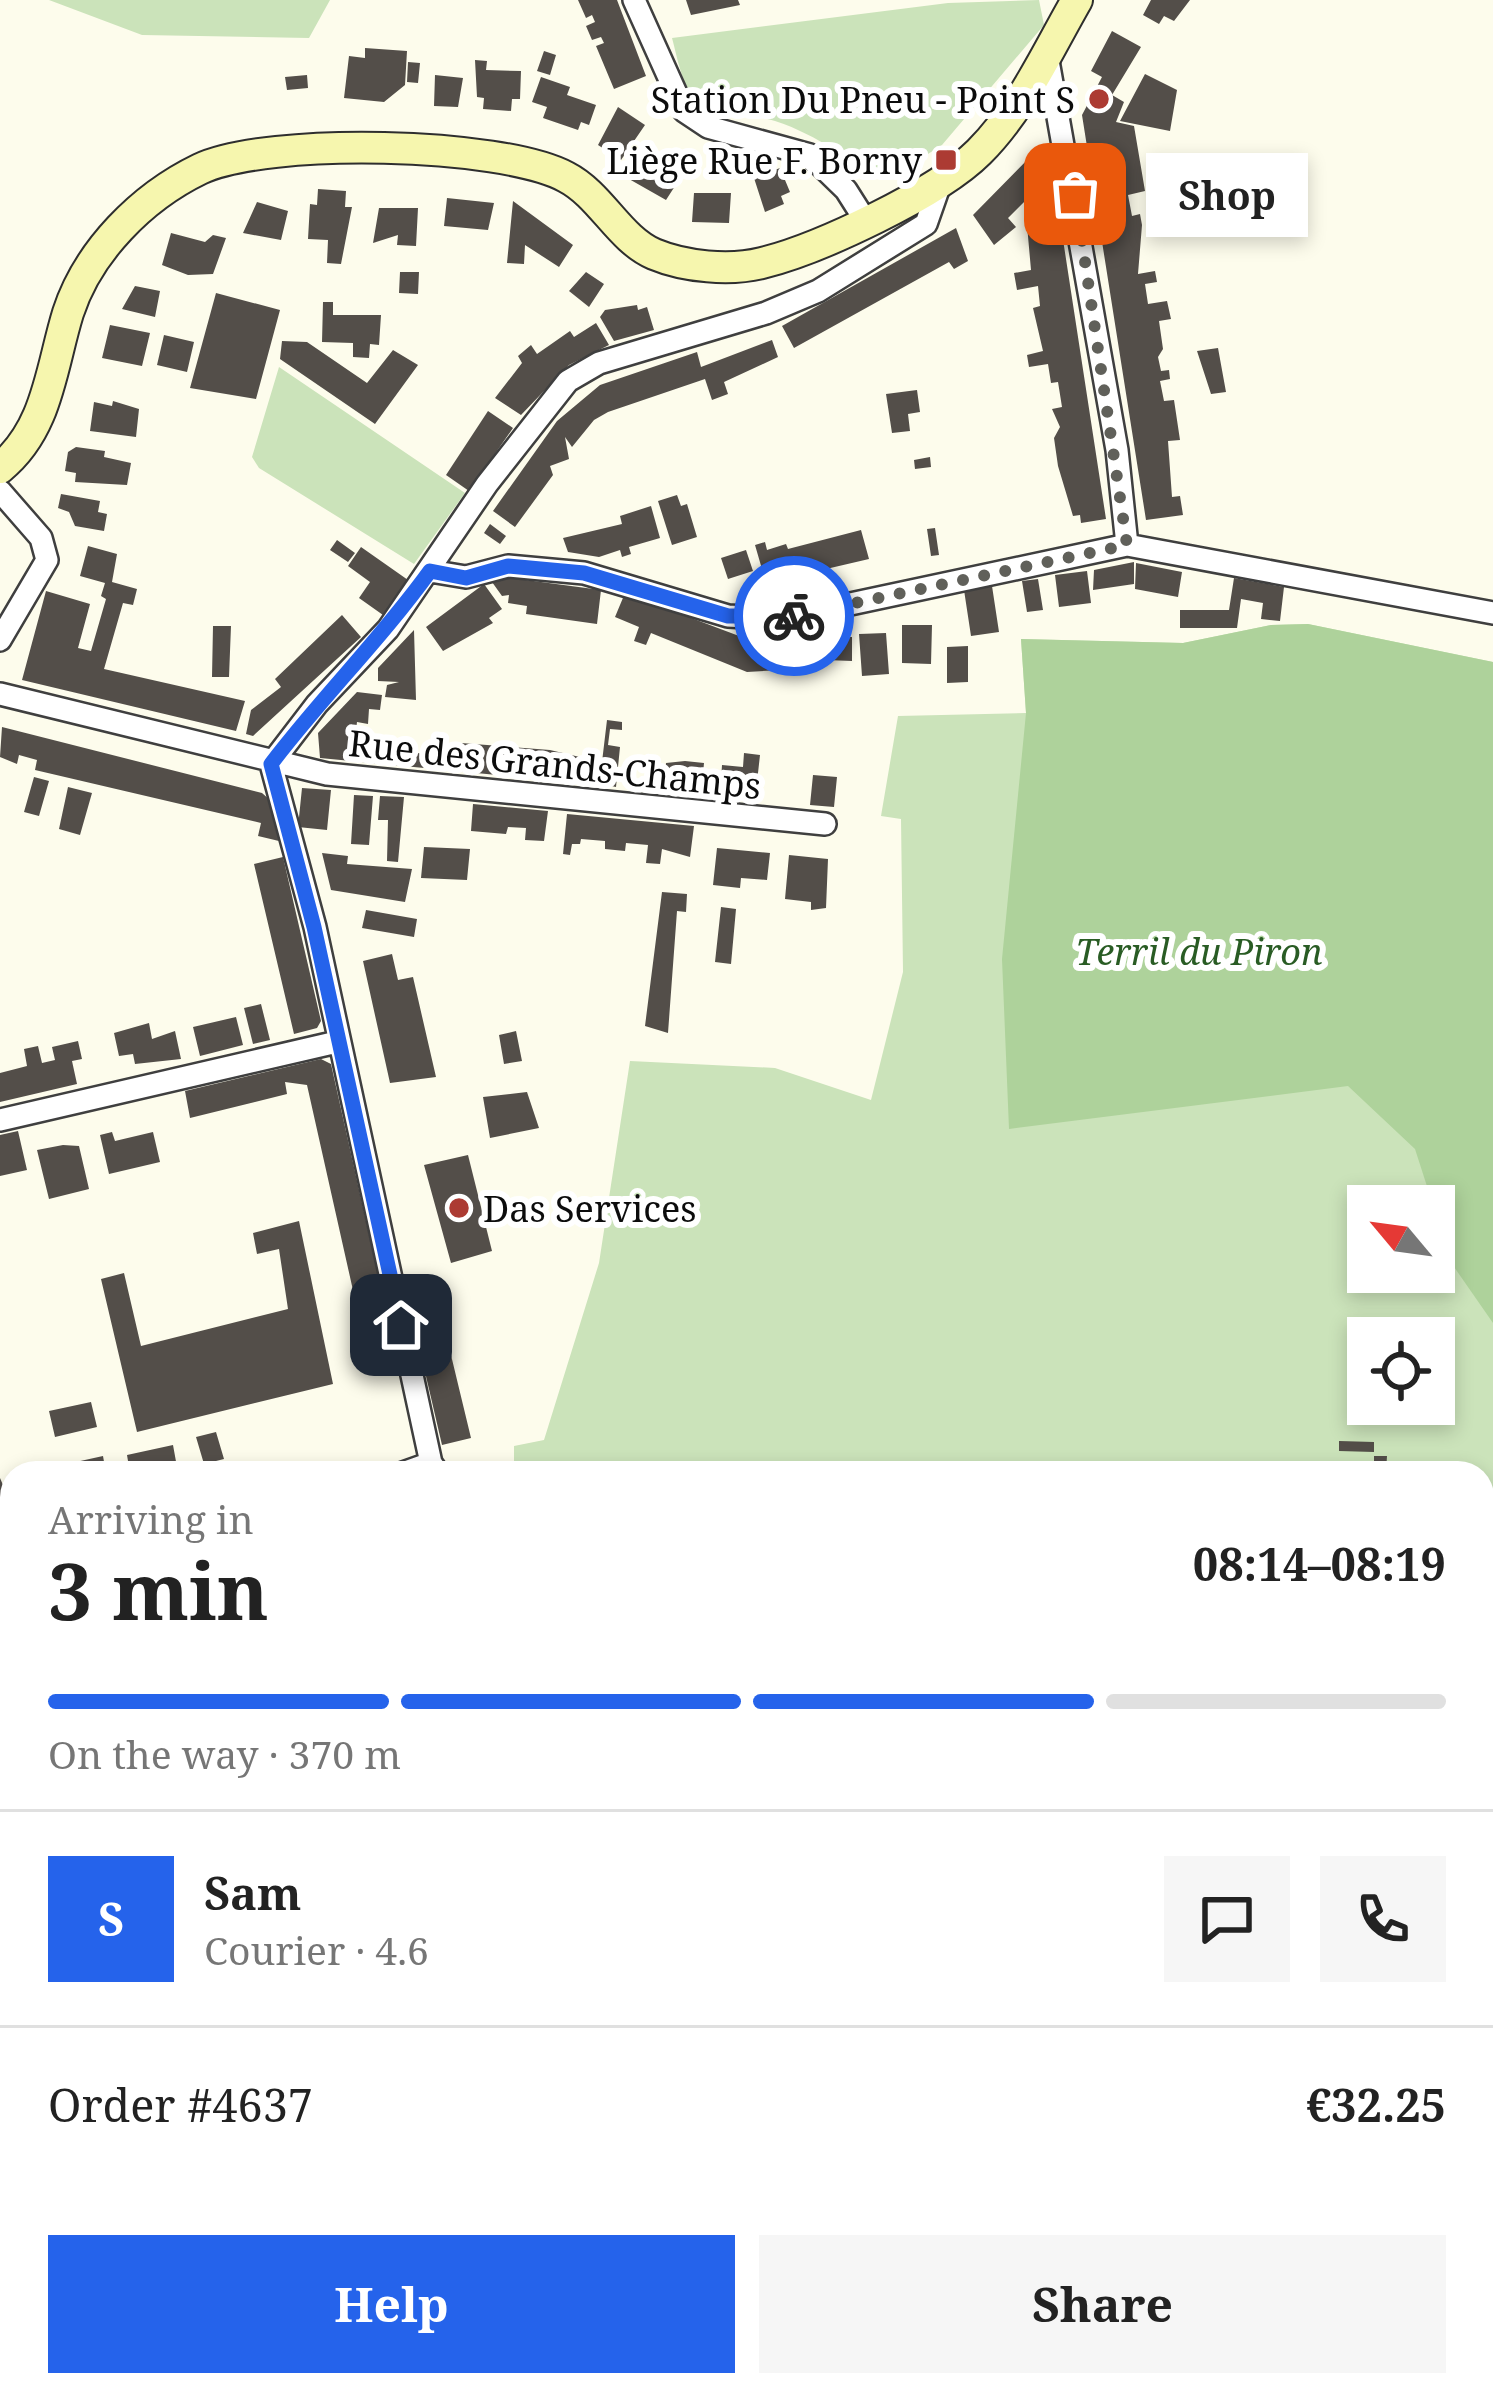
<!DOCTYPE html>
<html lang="en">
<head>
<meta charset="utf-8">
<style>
  body { margin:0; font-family:"Noto Serif",serif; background:#f6f6f6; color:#222; height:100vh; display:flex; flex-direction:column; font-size:45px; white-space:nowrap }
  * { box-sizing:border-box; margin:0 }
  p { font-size:39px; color:#767676 }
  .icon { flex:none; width:66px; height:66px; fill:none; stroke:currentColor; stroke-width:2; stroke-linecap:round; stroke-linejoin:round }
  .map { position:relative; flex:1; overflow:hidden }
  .details { position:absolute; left:0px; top:1461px; width:1494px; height:936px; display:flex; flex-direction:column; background:#fff; border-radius:36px 36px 0 0; box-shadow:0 6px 18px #0003 }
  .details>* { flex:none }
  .needle { width:78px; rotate:299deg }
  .tools { position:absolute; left:1347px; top:1185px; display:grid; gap:24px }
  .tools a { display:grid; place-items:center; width:108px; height:108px; border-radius:0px; background:#fff; box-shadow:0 6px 18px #0003; font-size:60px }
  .pin { position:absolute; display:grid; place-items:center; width:102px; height:102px; color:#fff; margin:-51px; border-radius:24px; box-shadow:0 6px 18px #0006 }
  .courier { position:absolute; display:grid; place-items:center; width:120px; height:120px; margin:-60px; border:9px solid #2563eb; border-radius:50%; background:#fff; color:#222; box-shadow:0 3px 15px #0007 }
  .bubble { position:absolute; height:84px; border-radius:0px; background:#fff; box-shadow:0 6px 18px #0003; font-size:39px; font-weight:700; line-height:84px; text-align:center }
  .overview em { font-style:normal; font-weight:700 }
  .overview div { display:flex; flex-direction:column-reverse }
  .overview { display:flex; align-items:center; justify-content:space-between; height:204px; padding:0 48px }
  h1 { font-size:78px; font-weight:700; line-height:90px }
  .bar { display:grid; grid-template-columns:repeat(4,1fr); gap:18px 12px; align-content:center; height:144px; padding:0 48px }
  .bar i { height:15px; border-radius:9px; background:#e0e0e0 }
  .bar .current { background:#2563eb }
  .bar p { grid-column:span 4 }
  .line { display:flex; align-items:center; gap:30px; padding:0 48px; border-top:3px solid #e0e0e0 }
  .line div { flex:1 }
  .round { display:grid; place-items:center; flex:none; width:126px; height:126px; border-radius:0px; background:#f6f6f6 }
  .action { display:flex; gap:24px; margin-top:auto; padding:24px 48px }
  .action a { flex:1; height:138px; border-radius:0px; background:#2563eb; color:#fff; font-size:48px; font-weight:700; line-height:138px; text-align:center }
  .action a+a { background:#f6f6f6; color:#222 }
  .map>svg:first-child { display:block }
  .green { fill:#cbe3ba; fill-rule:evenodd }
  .forest { fill:#aed29b }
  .building { fill:#534e49 }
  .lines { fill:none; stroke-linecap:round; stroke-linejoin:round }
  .street-casing { stroke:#3f3f3f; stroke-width:26 }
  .secondary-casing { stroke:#2e2e2e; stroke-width:34 }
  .street { stroke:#fff; stroke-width:21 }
  .secondary { stroke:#f6f6ae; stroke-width:30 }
  .done { stroke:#60605a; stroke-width:12; stroke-dasharray:0 21.6 }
  .route { stroke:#2563eb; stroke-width:15 }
  .poi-dot { fill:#ac3b33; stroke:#fff; stroke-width:4.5 }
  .labels { text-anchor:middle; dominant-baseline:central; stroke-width:12; stroke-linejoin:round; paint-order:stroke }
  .poi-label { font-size:36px; fill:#0c0c0c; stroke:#fff; text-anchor:end }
  .street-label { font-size:36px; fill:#0c0c0c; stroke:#fff }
  .park-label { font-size:36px; font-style:italic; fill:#295c24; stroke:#fff }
</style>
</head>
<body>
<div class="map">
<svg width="1493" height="2397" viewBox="0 0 1493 2397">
  <rect width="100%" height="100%" fill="#fdfcec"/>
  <path class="green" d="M49,0H330L309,38L142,35Z
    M1039,0L1044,25L942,145L892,177C849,163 819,135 775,121C749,113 717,117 695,98C682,86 677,56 672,38L948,3Z
    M279,367L465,493L414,564L259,468L252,457Z
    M1308,624L1493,662V2397H1274V2385H1482V1473H514V1446L544,1440L599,1263L630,1061L775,1068L871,1100L903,972L901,819L881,816L898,716L1026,713L1021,639L1183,643L1271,625ZM1368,1206H1434V1272H1368ZM1368,1338H1434V1404H1368Z
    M444,2385H510L481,2397H429Z"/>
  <path class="forest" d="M1308,624L1493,662V1323L1452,1264L1415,1149L1348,1086L1009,1129L1002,959L1026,713L1021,639L1183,643L1271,625Z
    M1482,1997H1493V2397H1274V2385H1482Z
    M100,2385H151L145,2397H92Z
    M665,2385H782L788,2397H679Z"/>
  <path class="building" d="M578,0H617L646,76L614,89L596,46L604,43L601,37L592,40L586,26L595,22L592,15L586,18Z
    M686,0H738L740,5L691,15Z
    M1151,0H1190L1174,21L1164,16L1159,24L1143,15Z
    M1112,31L1141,47L1112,95L1124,102L1116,122L1134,126L1145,191L1128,195L1132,216L1140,214L1142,225L1138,274L1155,271L1157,282L1145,284L1148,304L1167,301L1171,319L1159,321L1163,349L1158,357L1161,371L1169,370L1170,379L1160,381L1164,401L1174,400L1180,440L1168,441L1172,497L1180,496L1183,515L1146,520L1082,115L1102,77L1091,71Z
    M365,48L407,51L405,85L384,102L344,98L349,56L365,58Z
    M544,51L556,55L550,75L537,71Z
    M475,60L487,61L486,70L521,71L520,99H512L511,111L483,109L484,98L477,97Z
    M408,62L420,63L418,83L407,82Z
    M1145,74L1177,90L1170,131L1120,121Z
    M307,75L308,88L287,90L285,77Z
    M435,75L463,78L458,107L434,106Z
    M541,77L570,87L567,95L596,105L589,125L581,122L578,130L543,118L547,107L532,102Z
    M618,107L645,125L621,160L598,145Z
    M649,147L669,167L671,162L686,169L666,200L629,179Z
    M1039,148L1048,152L1053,188L1043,189L1058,207L1106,519L1081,523L1080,515L1073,516L1058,466L1054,438L1060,427L1052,409L1062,407L1058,382L1051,383L1048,364L1029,367L1027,355L1043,351L1033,308L1040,306L1038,286L1017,290L1014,273L1031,270L1027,225L1042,222L1040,209L1031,195L1008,218L1016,227L994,245L973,215Z
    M780,168L790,192L781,196L784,204L765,212L754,178Z
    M318,189L346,191L345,207H352L341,264L327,263L328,240L308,239L310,204L317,205Z
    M694,193H731L729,223L692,222Z
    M447,198L494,203L488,230L444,226Z
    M513,201L573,245L559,267L525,245L524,264L507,263Z
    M257,202L288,211L281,240L243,233Z
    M379,208H418L416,246L397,245L398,235L373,243Z
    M956,228L968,261L954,269L949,262L794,348L782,326Z
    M171,233L205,242L213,235L226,238L213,274L188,275L162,265Z
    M400,272H419L418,294L399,293Z
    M586,272L604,284L589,307L569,291Z
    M135,286L160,291L155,317L122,309Z
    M216,293L280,310L256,399L190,388Z
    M323,302H333V315H381L379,345L370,344L369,358L353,357V343L322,342Z
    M637,305L638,310L647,307L654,330L614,341L600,317L605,310Z
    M596,323L609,345L569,365L521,415L495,398L522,363L518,356L531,345L537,354L570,331L574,337Z
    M110,325L150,333L142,366L102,358Z
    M164,335L194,342L187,372L157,365Z
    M772,340L778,357L724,382L728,394L712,400L705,379L608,412L594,420L572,447L565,437L569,459L550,466L553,475L515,527L493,511L557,421L600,385L697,352L701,367Z
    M282,341L307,342L367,383L393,350L418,365L375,424L280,359Z
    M1218,348L1226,392L1211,394L1197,351Z
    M917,390L920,412L908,414L910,431L892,433L886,394Z
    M113,401L139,409L136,437L90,431L94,402L112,406Z
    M488,411L513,428L469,491L446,475Z
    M76,447L105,451L104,457L131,463L127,485L75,482L76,473L65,471L68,452Z
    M930,457L931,467L915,469L914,460Z
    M61,494L100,501L98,512L107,514L104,531L75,526L69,512L58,508Z
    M677,495L681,506L687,504L697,537L672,545L658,501Z
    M651,506L660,538L629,547L631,554L622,557L620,550L599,557L568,552L563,538L622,524L620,516Z
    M490,524L506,536L500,544L484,533Z
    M935,528L939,555L931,556L927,529Z
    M861,530L869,559L766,583L755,545L765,542L767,550L786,544L788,549Z
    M337,540L355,553L348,562L330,550Z
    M88,546L117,554L112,582L137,589L133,605L123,603L104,669L245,701L236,731L22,680L46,591L90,604L78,648L91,651L106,599L101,596L105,583L80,576Z
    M361,547L408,580L383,615L359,598L370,582L348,566Z
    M746,550L753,571L728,579L721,558Z
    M1134,562V584L1093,590L1094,570Z
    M1136,563L1182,572L1178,597L1135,589Z
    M1087,571L1091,603L1059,607L1055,575Z
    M511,578L601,590L597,624L526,614L527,606L508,603L509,595L502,596L492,582Z
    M1234,578L1284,587L1280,621L1261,619L1263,603L1241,599L1237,628H1180V610H1229Z
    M1038,579L1043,610L1027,612L1022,581Z
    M484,584L502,609L489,618L493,623L443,651L426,627Z
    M992,586L999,632L971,636L964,590Z
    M625,593L747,639H796L797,669L747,672L651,633L646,645L634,641L639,627L615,617Z
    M342,615L361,637L253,736L246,734L251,710L281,687L275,679Z
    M902,625H932L931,664L902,663Z
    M213,626H231L229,677H212Z
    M414,630L416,700L385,697L387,685L399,682L378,681V668Z
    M886,633L889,674L862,676L859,634Z
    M826,637H852V661L826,660Z
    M968,646V682L947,683V647Z
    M357,692L382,695L380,710L369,709L368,724L357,722L355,738H376V748L459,758L461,743L550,750L584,758L581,783L320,758L318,733Z
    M607,720L622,722V730L610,729L608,745L620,747L616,787L589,781L591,760L602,762Z
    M2,727L262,793L270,800L279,841L258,836L261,823L35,770L37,760L19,755L17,764L0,757Z
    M744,753L760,755L755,800L720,797L722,765L743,767Z
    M685,761L704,763L701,795L663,791L666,763Z
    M813,775L837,777L834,807L810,805Z
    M34,777L49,781L39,816L24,812Z
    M68,787L92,793L80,835L59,829Z
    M302,788L331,790L327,830L298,827Z
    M354,795L373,796L369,845L351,844Z
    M380,796L404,797L398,862L387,861L388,820H378Z
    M473,804L548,811L544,841L525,840L526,828L508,827L506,834L471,831Z
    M567,814L694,826L690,857L662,849L660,864L646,863L648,845L626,843L625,851L605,849V841L581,839L580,844H572L570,855L563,854Z
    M424,847L470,849L467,880L421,878Z
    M717,848L770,853L767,880L741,878L740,888L713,885Z
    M322,853L348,856L347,864L412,869L405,902L331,890Z
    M789,855L828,859L826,908L811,910V902L785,899Z
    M283,857L321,1021L317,1028L294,1034L254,864Z
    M662,892L687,894L686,912L677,911L668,1033L645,1026Z
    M721,907L736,909L731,964L715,962Z
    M366,910L417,919L414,937L362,928Z
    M392,954L398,980L413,977L436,1077L390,1083L363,961Z
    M261,1004L270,1040L253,1044L244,1008Z
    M236,1017L243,1045L200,1056L193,1027Z
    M149,1023L152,1039L175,1031L181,1059L135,1064L133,1054L119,1056L114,1033Z
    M516,1031L522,1061L504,1064L499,1035Z
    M78,1041L82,1059L72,1061L77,1084L0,1102V1073L27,1066L24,1049L38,1046L42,1063L55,1060L52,1047Z
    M321,1059L331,1064L390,1329L363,1335L307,1085L285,1082L287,1094L190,1118L185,1091Z
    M527,1092L539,1128L490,1138L483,1097Z
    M18,1131L27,1170L0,1176V1135Z
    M112,1132L115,1141L153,1132L160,1162L109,1174L100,1135Z
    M63,1145L79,1146L89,1189L49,1199L37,1150Z
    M468,1155L492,1251L451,1263L424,1165Z
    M299,1221L333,1384L137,1432L101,1279L124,1273L141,1346L288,1309L279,1249L257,1254L253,1233Z
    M437,1297L471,1438L442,1445L409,1303Z
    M91,1402L97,1427L55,1437L49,1411Z
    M216,1432L224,1459L204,1464L196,1437Z
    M1339,1441L1374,1442V1452L1339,1451Z
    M173,1445L177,1467L130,1473L127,1455Z
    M103,1456L106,1473H35V1471Z
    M1374,1456H1387L1386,1472H1374Z
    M0,1478L12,1506V1514L0,1517Z
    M11,1895L12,1919L4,1937L12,1939V1948L2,1980L12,1983V2017L0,2013V1915L4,1916Z
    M316,2385H357L361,2388L353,2397H305Z
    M510,2385H533L538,2397H481Z
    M874,2385H902L903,2397H874Z
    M973,2385H1005L1010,2397H979Z"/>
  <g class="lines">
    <g class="street-casing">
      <path id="street" d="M634,0L684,111L708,127L810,155L846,190L865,220
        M1047,55L1117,450L1127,545
        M0,491L41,538L47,560L0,640
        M430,571L466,577L508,566L584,573L728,616L780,619L1127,545L1493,613
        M0,694L327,774L825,824
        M271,764L317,704L388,629L487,484L568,381L599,363L766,313L818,291L926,224L940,184
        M271,764L315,927L431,1463L438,1473
        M0,1120L337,1042
        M403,1473L431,1463
        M0,1799L5,1755L12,1748
        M806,2385L812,2397
        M933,2385V2397
        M1137,2385L1142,2397
        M406,2397L425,2385
        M609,2397L627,2391L653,2397"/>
    </g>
    <g class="secondary-casing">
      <path id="secondary" d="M0,468C48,429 51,368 68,313C88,251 142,197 200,169C268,137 501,142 566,177C601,195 619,239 654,254C685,267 730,271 762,263C819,249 938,193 979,152C1022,109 1047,52 1077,0"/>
    </g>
    <use href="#street" class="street"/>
    <use href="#secondary" class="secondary"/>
  </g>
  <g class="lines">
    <path class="done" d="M794,616L1127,545L1075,194"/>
    <path class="route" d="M401,1325L314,927L271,764C322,697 381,639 430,571L466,578L508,566L584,573L728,616H794"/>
  </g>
  <g class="poi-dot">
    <circle cx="1099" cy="99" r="12"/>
    <rect x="934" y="148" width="24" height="24" rx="6"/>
    <circle cx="459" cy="1208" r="12"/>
  </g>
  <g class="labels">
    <g class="poi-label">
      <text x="1075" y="99">Station Du Pneu - Point S</text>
      <text x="922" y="160">Liège Rue F. Borny</text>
      <text x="483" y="1208" text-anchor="start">Das Services</text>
    </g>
    <g class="street-label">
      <text transform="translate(555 764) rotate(6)">Rue des Grands-Champs</text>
    </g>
    <g class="park-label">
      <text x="1199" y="951">Terril du Piron</text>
    </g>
  </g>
</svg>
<div class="tools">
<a><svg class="needle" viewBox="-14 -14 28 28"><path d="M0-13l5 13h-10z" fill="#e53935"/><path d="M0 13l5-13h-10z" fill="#767676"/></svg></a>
<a><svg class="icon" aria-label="locate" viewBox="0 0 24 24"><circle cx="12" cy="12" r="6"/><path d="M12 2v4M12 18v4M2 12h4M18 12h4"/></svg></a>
</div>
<div class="pin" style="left:1075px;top:194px;background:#ea580c"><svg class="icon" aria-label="bag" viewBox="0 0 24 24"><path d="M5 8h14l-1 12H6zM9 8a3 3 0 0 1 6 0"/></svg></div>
<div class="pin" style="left:401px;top:1325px;background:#1f2937"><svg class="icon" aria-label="home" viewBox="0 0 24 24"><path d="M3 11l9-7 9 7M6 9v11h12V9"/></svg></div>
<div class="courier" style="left:794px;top:616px"><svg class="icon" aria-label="bike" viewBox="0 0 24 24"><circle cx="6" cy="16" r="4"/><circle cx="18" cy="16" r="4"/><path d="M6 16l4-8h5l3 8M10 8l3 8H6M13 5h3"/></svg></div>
<div class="bubble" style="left:1146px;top:153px;width:162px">Shop</div>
<section class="details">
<div class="overview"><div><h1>3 min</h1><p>Arriving in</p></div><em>08:14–08:19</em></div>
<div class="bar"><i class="current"></i><i class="current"></i><i class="current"></i><i></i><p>On the way · 370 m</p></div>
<div class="line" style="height:216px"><b class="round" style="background:#2563eb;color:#fff">S</b><div><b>Sam</b><p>Courier · 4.6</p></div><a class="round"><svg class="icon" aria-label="chat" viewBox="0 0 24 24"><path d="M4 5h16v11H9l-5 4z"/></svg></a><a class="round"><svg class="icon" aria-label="phone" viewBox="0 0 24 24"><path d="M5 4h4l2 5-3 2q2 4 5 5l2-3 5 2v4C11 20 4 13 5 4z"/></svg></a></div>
<div class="line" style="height:156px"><div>Order #4637</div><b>€32.25</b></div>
<div class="action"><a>Help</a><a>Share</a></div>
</section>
</div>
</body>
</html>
